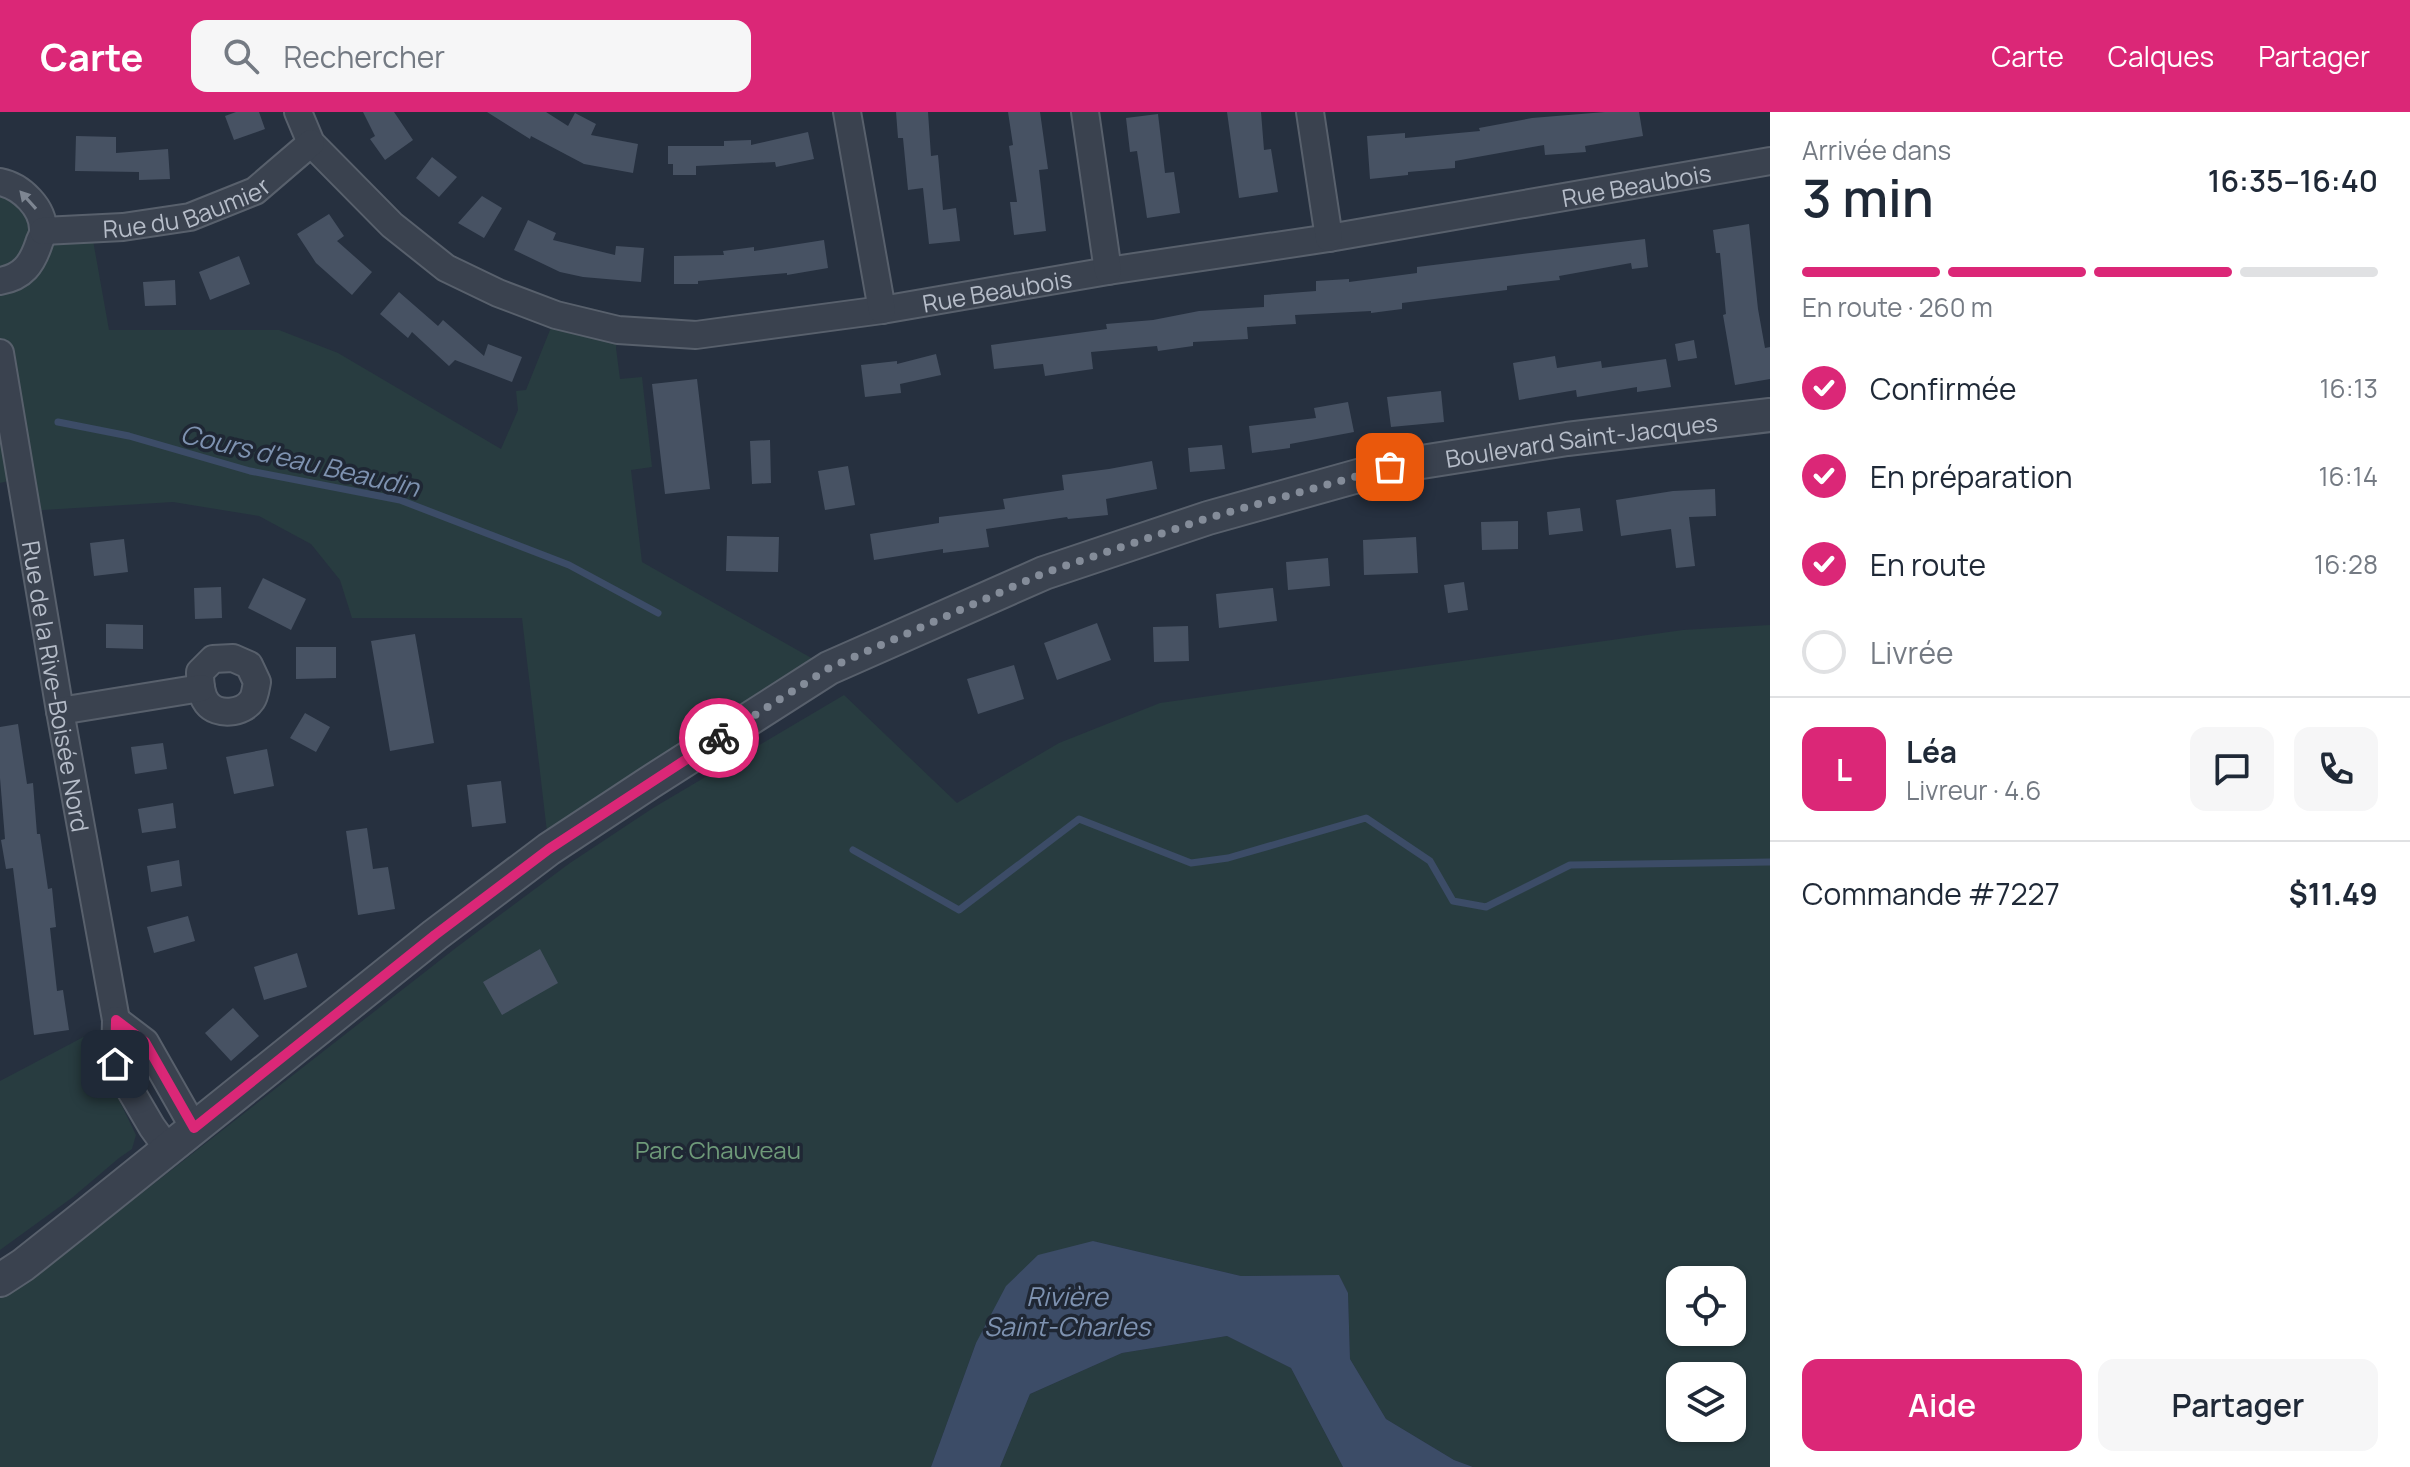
<!DOCTYPE html>
<html lang="fr">
<head>
<meta charset="utf-8">
<style>
  body { margin:0; font-family:Manrope,sans-serif; background:#f6f6f7; color:#1f2937; height:100vh; display:flex; flex-direction:column; font-size:30px; white-space:nowrap }
  * { box-sizing:border-box; margin:0 }
  p { font-size:26px; color:#747a83 }
  .icon { flex:none; width:44px; height:44px; fill:none; stroke:currentColor; stroke-width:2; stroke-linecap:round; stroke-linejoin:round }
  .map { position:relative; flex:1; overflow:hidden }
  .drawer { display:flex; flex-direction:column; background:#fff; width:640px }
  .drawer>* { flex:none }
  .fabs { position:absolute; left:1666px; top:1154px; display:grid; gap:16px }
  .fabs a { display:grid; place-items:center; width:80px; height:80px; border-radius:16px; background:#fff; box-shadow:0 2px 6px #0004; font-size:40px }
  .pin { position:absolute; display:grid; place-items:center; width:68px; height:68px; color:#fff; margin:-34px; border-radius:16px; box-shadow:0 4px 12px #0006 }
  .courier { position:absolute; display:grid; place-items:center; width:80px; height:80px; margin:-40px; border:6px solid #db2777; border-radius:50%; background:#fff; color:#222; box-shadow:0 2px 10px #0007 }
  .head em { font-style:normal; font-weight:600 }
  .head div { display:flex; flex-direction:column-reverse }
  .head { display:flex; align-items:center; justify-content:space-between; height:136px; padding:0 32px }
  h1 { font-size:52px; font-weight:600; line-height:60px }
  .bar { display:grid; grid-template-columns:repeat(4,1fr); gap:12px 8px; align-content:center; height:96px; padding:0 32px }
  .bar i { height:10px; border-radius:6px; background:#e0e1e3 }
  .bar .active { background:#db2777 }
  .bar p { grid-column:span 4 }
  .line { display:flex; align-items:center; gap:20px; padding:0 32px; border-top:2px solid #e0e1e3 }
  .line div { flex:1 }
  .round { display:grid; place-items:center; flex:none; width:84px; height:84px; border-radius:16px; background:#f6f6f7 }
  ol { padding:0 32px; list-style:none }
  li { display:flex; align-items:center; gap:24px; height:88px }
  li p { margin-inline-start:auto }
  li .icon { padding:8px; border-radius:50%; background:#db2777; color:#fff; stroke-width:4 }
  li:last-child { color:#747a83 }
  li i { width:44px; height:44px; border:4px solid #e0e1e3; border-radius:50% }
  .cta { display:flex; gap:16px; margin-top:auto; padding:16px 32px }
  .cta a { flex:1; height:92px; border-radius:16px; background:#db2777; color:#fff; font-size:32px; font-weight:600; line-height:92px; text-align:center }
  .cta a+a { background:#f6f6f7; color:#1f2937 }
  header { display:flex; align-items:center; gap:48px; box-sizing:border-box; height:112px; padding:0 40px; background:#db2777; color:#fff }
  header strong { font-size:38px }
  nav { display:flex; gap:44px; margin-inline-start:auto; font-size:28px }
  .search { width:560px; height:72px; background:#f6f6f7; display:flex; align-items:center; gap:20px; box-sizing:border-box; padding:0 28px; border-radius:16px; color:#747a83; font-size:30px }
  main { display:flex; flex:1; min-height:0 }
  .map>svg:first-child { display:block }
  .green { fill:#283c40; fill-rule:evenodd }
  .water { fill:#3c4c67 }
  .lines { fill:none; stroke-linecap:round; stroke-linejoin:round }
  .stream { stroke:#3c4c67; stroke-width:7 }
  .building { fill:#475263 }
  .minor-casing { stroke:#58606c; stroke-width:30 }
  .tertiary-casing { stroke:#58606c; stroke-width:36 }
  .minor { stroke:#3a424f; stroke-width:26 }
  .tertiary { stroke:#3a424f; stroke-width:32 }
  .oneway { fill:#7e8692 }
  .done { stroke:#848c99; stroke-width:8; stroke-dasharray:0 14.4 }
  .route { stroke:#db2777; stroke-width:10 }
  .labels { text-anchor:middle; dominant-baseline:central; stroke-width:7; stroke-linejoin:round; paint-order:stroke }
  .street-label { font-size:24px; fill:#b6bdc9; stroke:#1f2734 }
  .park-label { font-size:24px; fill:#6e9a79; stroke:#1f2734 }
  .water-label { font-size:26px; font-style:italic; fill:#7e92b0; stroke:#1f2734 }
</style>
</head>
<body>
<header>
<strong>Carte</strong>
<div class="search"><svg class="icon" aria-label="search" viewBox="0 0 24 24"><circle cx="10" cy="10" r="6"/><path d="M15 15l6 6"/></svg>Rechercher</div>
<nav><a>Carte</a><a>Calques</a><a>Partager</a></nav>
</header>
<main>
<div class="map">
<svg width="1770" height="1355" viewBox="0 0 1770 1355">
  <rect width="100%" height="100%" fill="#26303f"/>
  <path class="green" d="M0,70L43,119L91,117L109,218H279L338,241L501,337L518,298L516,279L526,278L556,203L618,218L616,236L620,267L642,265L652,355L631,358L642,450L829,556L549,737L522,506H352L340,468L311,432L259,404L173,390L27,399L21,366L0,371Z
    M1770,513V1355H1473L1454,1348L1386,1307L1350,1247L1348,1181L1339,1163L1241,1164L1093,1129L976,1231L931,1355H0V1186L101,1113L457,835L570,751L653,696L844,583L957,691L1059,631L1160,591L1683,518ZM1680,1168H1732V1220H1680ZM1680,1264H1732V1316H1680Z
    M93,920L105,959L136,1023L132,1037L119,1046L73,1085L0,1138V969Z
    M1227,1224L1291,1256L1343,1355H1000L1030,1282L1122,1241Z"/>
  <path class="water" d="M1093,1129L1241,1164L1339,1163L1348,1181L1350,1247L1386,1307L1454,1348L1473,1355H1343L1291,1256L1227,1224L1122,1241L1030,1282L1000,1355H931L976,1231L1006,1174L1038,1143Z"/>
  <g class="lines">
    <path class="stream" d="M58,310L129,324L250,359L400,388L569,453L658,501
      M853,738L959,798L1079,707L1191,751L1228,746L1366,706L1430,749L1453,789L1486,795L1570,753L1770,750"/>
  </g>
  <path class="building" d="M236,0H259L265,17L234,28L225,4Z
    M363,0H394L413,28L385,48L370,27L375,24Z
    M487,0H546L568,14L575,1L596,12L591,23L638,32L633,61L584,52L531,24L530,27Z
    M896,0H928L931,44L938,43L943,98L956,96L960,129L929,132L923,76L908,78L903,26H898Z
    M1008,0H1040L1048,57L1039,58L1046,119L1014,123L1010,90H1017L1009,34L1013,33Z
    M1227,0H1261L1264,38L1271,37L1278,80L1239,86Z
    M1605,0H1639L1643,24L1585,34L1586,40L1545,43L1544,33L1455,49V56L1408,60V63L1370,67L1367,24L1405,21V26L1480,19L1479,16L1532,6Z
    M1158,2L1165,61L1174,60L1180,101L1147,106L1137,39L1130,40L1126,6Z
    M808,20L814,47L776,55L775,50L696,54V63H673V52H668V34H724V29L751,28V33Z
    M76,24L116,25V41L168,37L170,67L139,68V60L75,59Z
    M432,45L457,65L439,85L416,66Z
    M482,84L502,96L484,126L458,111Z
    M329,102L344,124L337,129L372,160L352,183L316,151L297,122Z
    M528,108L556,121L553,128L615,143L616,134L644,136L641,170L583,165L560,160L514,138Z
    M1749,112L1758,197L1765,236L1770,235V267L1735,273L1723,203L1726,202L1720,141H1716L1713,118Z
    M1645,127L1648,155L1632,157L1631,151L1559,164L1560,168L1507,174V178L1402,191V197L1371,201V199L1295,203L1296,212L1247,215L1248,227L1193,230V234L1158,239L1157,234L1091,240L1093,257L1045,264L1043,252L994,257L991,233L1107,217L1106,212L1153,208L1199,199L1264,195V183L1316,179V169L1349,167V170L1417,161V155Z
    M824,128L828,156L787,163V161L698,169V172H674V144L724,143L723,139L754,135V139Z
    M239,144L250,172L210,188L199,160Z
    M175,168L176,193L145,194L143,170Z
    M399,180L438,214L443,208L484,244L488,232L522,245L512,270L455,248L449,254L412,220L408,226L380,202Z
    M1694,228L1697,246L1678,249L1675,232Z
    M936,242L941,263L900,272L901,281L865,285L861,253L897,249V252Z
    M1555,244L1557,256L1601,249L1602,256L1666,247L1671,275L1637,280V275L1577,285L1576,278L1519,288L1513,251Z
    M697,267L710,377L665,382L652,272Z
    M1441,279L1444,310L1391,315L1387,285Z
    M1348,290L1354,320L1290,332V336L1252,341L1249,314L1316,306L1314,296Z
    M770,328L771,371L752,372L750,329Z
    M1222,333L1225,357L1190,360L1188,336Z
    M1152,349L1157,377L1106,387L1108,403L1068,407L1067,405L986,417L989,435L943,441V437L874,448L870,422L939,411V405L1005,397L1003,387L1064,378L1062,363L1109,357Z
    M848,354L855,393L825,398L818,359Z
    M1715,377L1716,404L1689,405L1695,454L1676,456L1671,417L1621,424L1616,388L1673,379Z
    M1580,396L1583,419L1549,423L1547,400Z
    M1518,409V437L1482,438L1481,410Z
    M727,424L779,425L778,460L726,459Z
    M1416,425L1418,461L1364,463L1363,428Z
    M124,427L128,460L94,464L90,431Z
    M1328,446L1330,474L1288,478L1286,450Z
    M263,466L306,487L291,518L248,496Z
    M1464,470L1468,498L1448,501L1444,473Z
    M221,475L222,506L195,507L194,476Z
    M1273,476L1277,509L1219,516L1216,482Z
    M1097,511L1111,548L1057,568L1044,531Z
    M106,512L143,513V537L106,536Z
    M1188,514L1189,549L1154,550L1153,515Z
    M415,522L434,631L390,639L371,529Z
    M296,535H336V566L296,567Z
    M1014,553L1024,587L978,602L967,567Z
    M305,601L330,615L316,640L290,626Z
    M18,612L27,672L33,671L37,722H40L48,777L52,776L56,815L50,816L57,879L63,878L69,918L34,923L13,756L6,757L1,728L5,727L0,666V615Z
    M163,631L167,657L135,662L131,635Z
    M267,637L274,674L234,682L226,645Z
    M501,669L506,711L472,715L467,673Z
    M173,691L176,716L142,721L138,697Z
    M367,716L373,757L388,755L395,797L358,803L346,719Z
    M179,748L182,774L151,780L147,754Z
    M188,804L195,829L154,841L147,815Z
    M540,837L558,871L502,903L483,870Z
    M297,841L307,875L264,888L254,855Z
    M233,896L259,924L231,949L205,921Z"/>
  <g class="lines">
    <g class="minor-casing">
      <g id="minor">
        <path id="s1" d="M298,0L311,31L392,113L446,156L498,181L556,203L618,218L696,223L882,198L1108,159L1329,126L1770,49"/>
        <path d="M847,0L882,198"/>
        <path d="M1085,0L1108,159"/>
        <path d="M1310,0L1329,126"/>
        <path d="M0,70C21,74 44,96 43,119C43,124 40,127 39,131C32,152 23,165 0,169"/>
        <path id="s2" d="M43,119L123,115L190,105L255,79L311,31"/>
        <path id="s3" d="M0,241L60,599L116,908L115,952L152,1015L168,1037"/>
        <path d="M233,546L249,553L257,570C256,575 255,584 252,588C243,602 217,604 207,591C200,582 200,570 200,560L213,547Z"/>
        <path d="M60,599L201,576"/>
        <path d="M116,908L145,930L194,1016"/>
      </g>
    </g>
    <g class="tertiary-casing">
      <g id="tertiary">
        <path id="s4" d="M0,1168L23,1153L76,1111L435,823L549,737L649,671L829,556L1044,461L1208,406L1390,355L1567,327L1770,303"/>
      </g>
    </g>
    <use href="#minor" class="minor"/>
    <use href="#tertiary" class="tertiary"/>
  </g>
  <defs><path id="oneway-solid" d="M-6-.8H1V-3.2L6.5 0L1 3.2V.8H-6Z" transform="scale(2)"/></defs>
  <use class="oneway" href="#oneway-solid" transform="translate(28 88) rotate(-132)"/>
  <g class="lines">
    <path class="done" d="M719,626L829,556L1044,461L1208,406L1390,355"/>
    <path class="route" d="M115,952L116,908L145,930L194,1016L435,823L549,737L719,626"/>
  </g>
  <g class="labels">
    <g class="street-label">
      <text stroke="none"><textPath href="#s1" startOffset="1432">Rue Beaubois</textPath></text>
      <text stroke="none"><textPath href="#s2" startOffset="146">Rue du Baumier</textPath></text>
      <text stroke="none"><textPath href="#s1" startOffset="784">Rue Beaubois</textPath></text>
      <text stroke="none"><textPath href="#s4" startOffset="1822">Boulevard Saint-Jacques</textPath></text>
      <text stroke="none"><textPath href="#s3" startOffset="338">Rue de la Rive-Boisée Nord</textPath></text>
    </g>
    <g class="park-label">
      <text x="718" y="1037">Parc Chauveau</text>
    </g>
    <g class="water-label">
      <text transform="translate(300 348) rotate(13)">Cours d'eau Beaudin</text>
      <text x="1067" y="1184">Rivière<tspan x="1067" dy="30">Saint-Charles</tspan></text>
    </g>
  </g>
</svg>
<div class="fabs">
<a><svg class="icon" aria-label="locate" viewBox="0 0 24 24"><circle cx="12" cy="12" r="6"/><path d="M12 2v4M12 18v4M2 12h4M18 12h4"/></svg></a>
<a><svg class="icon" aria-label="layers" viewBox="0 0 24 24"><path d="M12 4l9 5-9 5-9-5zM3 14l9 5 9-5"/></svg></a>
</div>
<div class="pin" style="left:1390px;top:355px;background:#ea580c"><svg class="icon" aria-label="bag" viewBox="0 0 24 24"><path d="M5 8h14l-1 12H6zM9 8a3 3 0 0 1 6 0"/></svg></div>
<div class="pin" style="left:115px;top:952px;background:#1f2937"><svg class="icon" aria-label="home" viewBox="0 0 24 24"><path d="M3 11l9-7 9 7M6 9v11h12V9"/></svg></div>
<div class="courier" style="left:719px;top:626px"><svg class="icon" aria-label="bike" viewBox="0 0 24 24"><circle cx="6" cy="16" r="4"/><circle cx="18" cy="16" r="4"/><path d="M6 16l4-8h5l3 8M10 8l3 8H6M13 5h3"/></svg></div>
</div>
<section class="drawer">
<div class="head"><div><h1>3 min</h1><p>Arrivée dans</p></div><em>16:35–16:40</em></div>
<div class="bar"><i class="active"></i><i class="active"></i><i class="active"></i><i></i><p>En route · 260 m</p></div>
<ol>
<li><svg class="icon" aria-label="check" viewBox="0 0 24 24"><path d="M5 12l5 5 9-10"/></svg>Confirmée<p>16:13</p></li>
<li><svg class="icon" aria-label="check" viewBox="0 0 24 24"><path d="M5 12l5 5 9-10"/></svg>En préparation<p>16:14</p></li>
<li><svg class="icon" aria-label="check" viewBox="0 0 24 24"><path d="M5 12l5 5 9-10"/></svg>En route<p>16:28</p></li>
<li><i></i>Livrée</li>
</ol>
<div class="line" style="height:144px"><b class="round" style="background:#db2777;color:#fff">L</b><div><b>Léa</b><p>Livreur · 4.6</p></div><a class="round"><svg class="icon" aria-label="chat" viewBox="0 0 24 24"><path d="M4 5h16v11H9l-5 4z"/></svg></a><a class="round"><svg class="icon" aria-label="phone" viewBox="0 0 24 24"><path d="M5 4h4l2 5-3 2q2 4 5 5l2-3 5 2v4C11 20 4 13 5 4z"/></svg></a></div>
<div class="line" style="height:104px"><div>Commande #7227</div><b>$11.49</b></div>
<div class="cta"><a>Aide</a><a>Partager</a></div>
</section>
</main>
</body>
</html>
